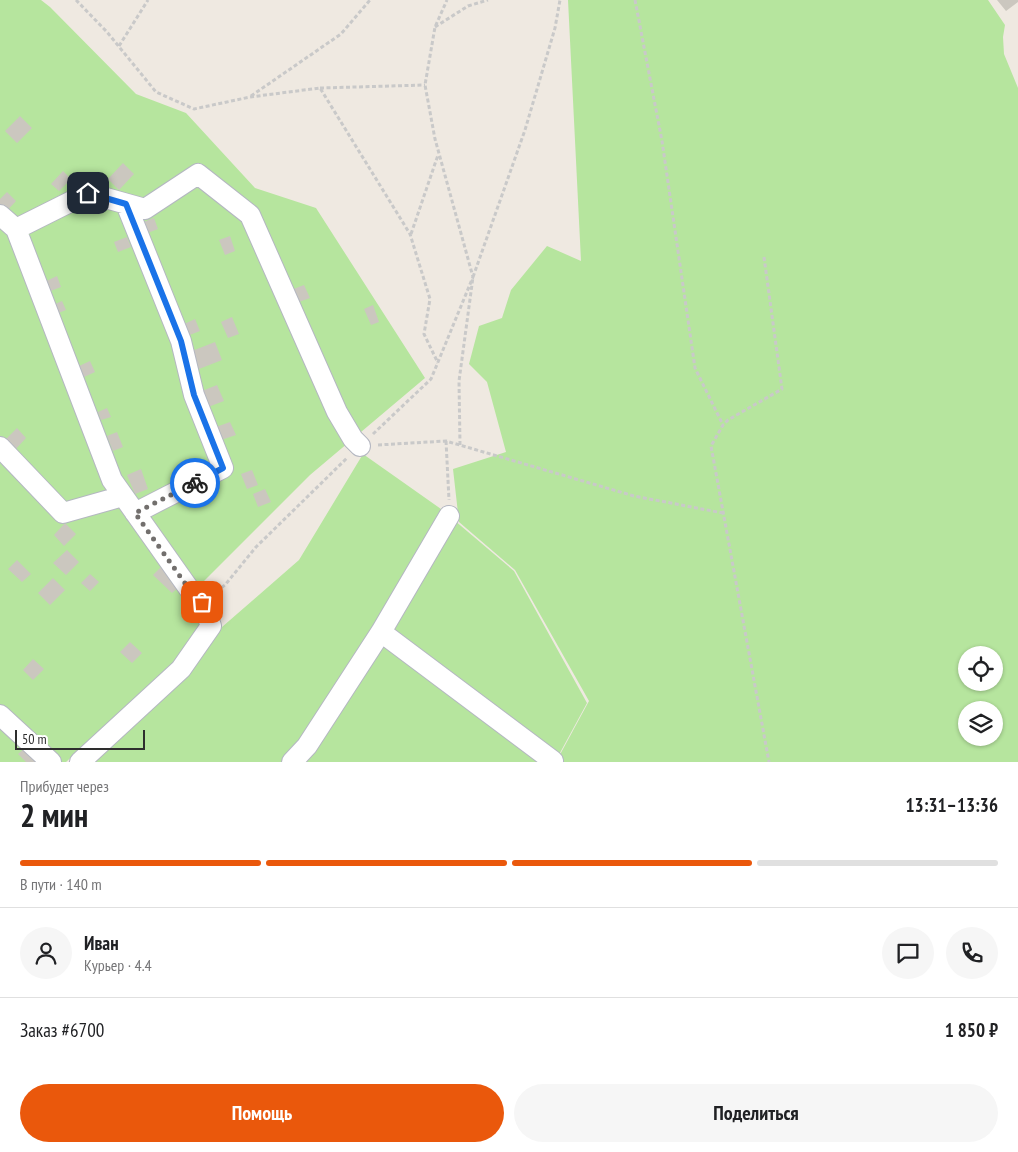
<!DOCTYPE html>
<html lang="ru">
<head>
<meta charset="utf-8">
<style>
  body { margin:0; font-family:"PT Sans Narrow",sans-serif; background:#f6f6f6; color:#202124; height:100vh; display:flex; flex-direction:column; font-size:19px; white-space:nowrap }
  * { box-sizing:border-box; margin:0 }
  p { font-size:16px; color:#757577 }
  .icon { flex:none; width:28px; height:28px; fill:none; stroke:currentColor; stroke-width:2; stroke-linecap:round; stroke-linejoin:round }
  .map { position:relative; height:762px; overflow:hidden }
  .details { display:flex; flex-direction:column; background:#fff; flex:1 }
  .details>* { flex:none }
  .buttons { position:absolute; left:958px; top:646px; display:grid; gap:10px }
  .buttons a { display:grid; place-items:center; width:45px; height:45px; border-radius:50%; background:#fff; box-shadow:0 1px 4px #0004; font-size:25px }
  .scale { position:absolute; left:15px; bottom:12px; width:130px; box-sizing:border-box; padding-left:5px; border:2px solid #2e2e2e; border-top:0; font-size:14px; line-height:18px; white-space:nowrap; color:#2e2e2e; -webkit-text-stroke:4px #fff; paint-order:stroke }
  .pin { position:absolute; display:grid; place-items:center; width:42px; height:42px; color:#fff; margin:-21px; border-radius:10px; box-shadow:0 2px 8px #0006 }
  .courier { position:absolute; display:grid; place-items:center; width:50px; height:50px; margin:-25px; border:4px solid #1a73e8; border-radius:50%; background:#fff; color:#222; box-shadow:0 1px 6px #0007 }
  .overview em { font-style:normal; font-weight:800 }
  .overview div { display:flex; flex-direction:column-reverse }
  .overview { display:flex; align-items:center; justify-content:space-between; height:85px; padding:0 20px }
  h1 { font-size:32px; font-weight:800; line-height:38px }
  .bar { display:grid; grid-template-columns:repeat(4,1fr); gap:8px 5px; align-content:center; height:60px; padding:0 20px }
  .bar i { height:6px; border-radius:4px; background:#e0e0e0 }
  .bar .active { background:#ea580c }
  .bar p { grid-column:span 4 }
  .line { display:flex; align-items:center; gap:12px; padding:0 20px; border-top:1px solid #e0e0e0 }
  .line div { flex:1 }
  .round { display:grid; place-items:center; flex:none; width:52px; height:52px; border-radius:26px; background:#f6f6f6 }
  .action { display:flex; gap:10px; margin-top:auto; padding:10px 20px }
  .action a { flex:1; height:58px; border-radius:30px; background:#ea580c; color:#fff; font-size:20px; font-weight:800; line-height:58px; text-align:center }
  .action a+a { background:#f6f6f6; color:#202124 }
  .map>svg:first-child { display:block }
  .green { fill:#b6e59e; fill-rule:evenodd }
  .building { fill:#cbc7bf }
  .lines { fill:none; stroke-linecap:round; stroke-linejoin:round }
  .minor-casing { stroke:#b4b7c1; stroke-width:22 }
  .path { stroke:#c9c9c9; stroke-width:3; stroke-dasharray:4 2.5; stroke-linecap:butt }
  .minor { stroke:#fff; stroke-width:20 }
  .done { stroke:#726f6d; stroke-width:5; stroke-dasharray:0 9 }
  .route { stroke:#1a73e8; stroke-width:6 }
</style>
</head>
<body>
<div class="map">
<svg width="1018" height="762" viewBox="0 0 1018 762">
  <rect width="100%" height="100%" fill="#efe9e1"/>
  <path class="green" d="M0,0H41L50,7L136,94L186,113L255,188L316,208L425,378L310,475L187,598L203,624L197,644L66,762H0Z
    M568,0H988L1005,25L1003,37L1004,54L1018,88V762H556L589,701L515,570L459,522L453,469L506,452L487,382L469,364L479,326L502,318L511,290L547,246L581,261ZM966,655H994V682H966ZM966,710H994V738H966Z
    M363,454L441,509L514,571L587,703L555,762H91L178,683L222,627L299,560Z"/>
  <path class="building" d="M997,0H1018V2L1006,11Z
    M20,116L32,128L17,143L5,131Z
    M123,163L134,174L119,190L108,179Z
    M63,171L71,179L59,191L51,184Z
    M7,192L16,201L5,213L0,208V199Z
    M154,218L158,229L145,234L141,223Z
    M230,236L235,251L225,255L219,240Z
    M127,237L131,247L118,252L114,242Z
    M57,276L61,287L48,292L44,282Z
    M304,285L310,298L296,303L291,290Z
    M62,301L66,310L56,314L53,305Z
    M373,305L379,322L371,325L364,309Z
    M232,317L239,334L228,338L221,322Z
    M195,319L200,331L187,336L182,325Z
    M215,342L222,360L199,369L192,351Z
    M90,361L95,372L84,377L79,366Z
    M217,385L224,401L208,407L202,391Z
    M107,408L111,417L101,420L98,412Z
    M230,422L236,435L221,440L216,427Z
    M17,428L26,438L14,451L4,441Z
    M117,432L123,447L113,451L107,436Z
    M141,469L148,489L135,494L127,475Z
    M252,470L258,485L247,489L241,474Z
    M265,489L271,502L258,507L253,494Z
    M65,523L76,534L64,546L54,535Z
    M67,550L79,562L66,575L53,563Z
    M17,560L31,574L22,582L8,569Z
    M161,567L180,586L172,593L153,575Z
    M90,574L99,582L90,591L81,583Z
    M53,578L65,590L50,605L38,593Z
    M130,642L142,653L132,663L120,652Z
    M33,659L44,669L33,680L23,670Z
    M26,747L38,759L35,762H26L18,754Z"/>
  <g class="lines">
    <g class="minor-casing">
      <path id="minor" d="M126,204L181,341L194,395L223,468L135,513
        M0,215L16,229L112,480L192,593L202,602L211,626L181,669L80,762
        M16,229L88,193L145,209L198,174L250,215L337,412L353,439L360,446
        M0,447L63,513L123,496
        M381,632L553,761L552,762
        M0,715L51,762
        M292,762L307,746L381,632L449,516"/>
    </g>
    <path class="path" d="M76,0L107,32L156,92L194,109L250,97L320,88L410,234L430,299L424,334L438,363
      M635,0L662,141L695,368L723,425
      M435,27L468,6L488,0
      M119,46L148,0
      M320,88L425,85
      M251,96L341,34L370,0
      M411,234L438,155
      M764,257L782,389L728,420L723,425L711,446L769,762
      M373,434L431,379L473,277L435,139L425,85L435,27L447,0
      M446,441L449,500
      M378,445L446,441L634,496L723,513
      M460,445L459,381L473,277L525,130L555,28L560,0
      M216,591L225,585L256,547L347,458"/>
    <use href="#minor" class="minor"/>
  </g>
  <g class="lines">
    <path class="done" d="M195,483L135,513L192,593L202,602"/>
    <path class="route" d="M88,193L126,204L181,341L194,395L223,468L195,483"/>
  </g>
</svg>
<div class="buttons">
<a><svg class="icon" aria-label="locate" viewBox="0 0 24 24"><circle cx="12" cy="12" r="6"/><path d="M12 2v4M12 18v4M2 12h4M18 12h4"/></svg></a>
<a><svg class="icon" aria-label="layers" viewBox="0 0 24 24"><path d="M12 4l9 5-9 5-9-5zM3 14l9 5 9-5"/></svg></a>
</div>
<div class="scale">50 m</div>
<div class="pin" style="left:202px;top:602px;background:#ea580c"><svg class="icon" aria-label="bag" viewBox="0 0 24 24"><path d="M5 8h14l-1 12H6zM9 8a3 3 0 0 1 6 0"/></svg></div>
<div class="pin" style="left:88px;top:193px;background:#1f2937"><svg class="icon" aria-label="home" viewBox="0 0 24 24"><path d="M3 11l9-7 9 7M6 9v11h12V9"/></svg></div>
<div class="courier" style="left:195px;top:483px"><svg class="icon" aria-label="bike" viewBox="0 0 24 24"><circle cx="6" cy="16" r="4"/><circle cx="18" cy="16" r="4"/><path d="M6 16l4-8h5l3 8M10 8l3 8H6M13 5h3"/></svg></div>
</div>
<section class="details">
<div class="overview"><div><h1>2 мин</h1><p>Прибудет через</p></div><em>13:31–13:36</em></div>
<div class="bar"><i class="active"></i><i class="active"></i><i class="active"></i><i></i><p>В пути · 140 m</p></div>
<div class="line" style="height:90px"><a class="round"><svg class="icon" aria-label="person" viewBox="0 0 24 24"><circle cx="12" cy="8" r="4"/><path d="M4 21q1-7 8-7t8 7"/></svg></a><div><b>Иван</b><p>Курьер · 4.4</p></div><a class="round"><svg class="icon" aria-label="chat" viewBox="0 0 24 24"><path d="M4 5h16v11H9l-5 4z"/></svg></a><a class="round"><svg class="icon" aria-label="phone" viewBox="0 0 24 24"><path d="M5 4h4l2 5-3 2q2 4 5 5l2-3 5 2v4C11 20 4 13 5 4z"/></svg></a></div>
<div class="line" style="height:65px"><div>Заказ #6700</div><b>1 850 ₽</b></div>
<div class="action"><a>Помощь</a><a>Поделиться</a></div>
</section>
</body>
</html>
